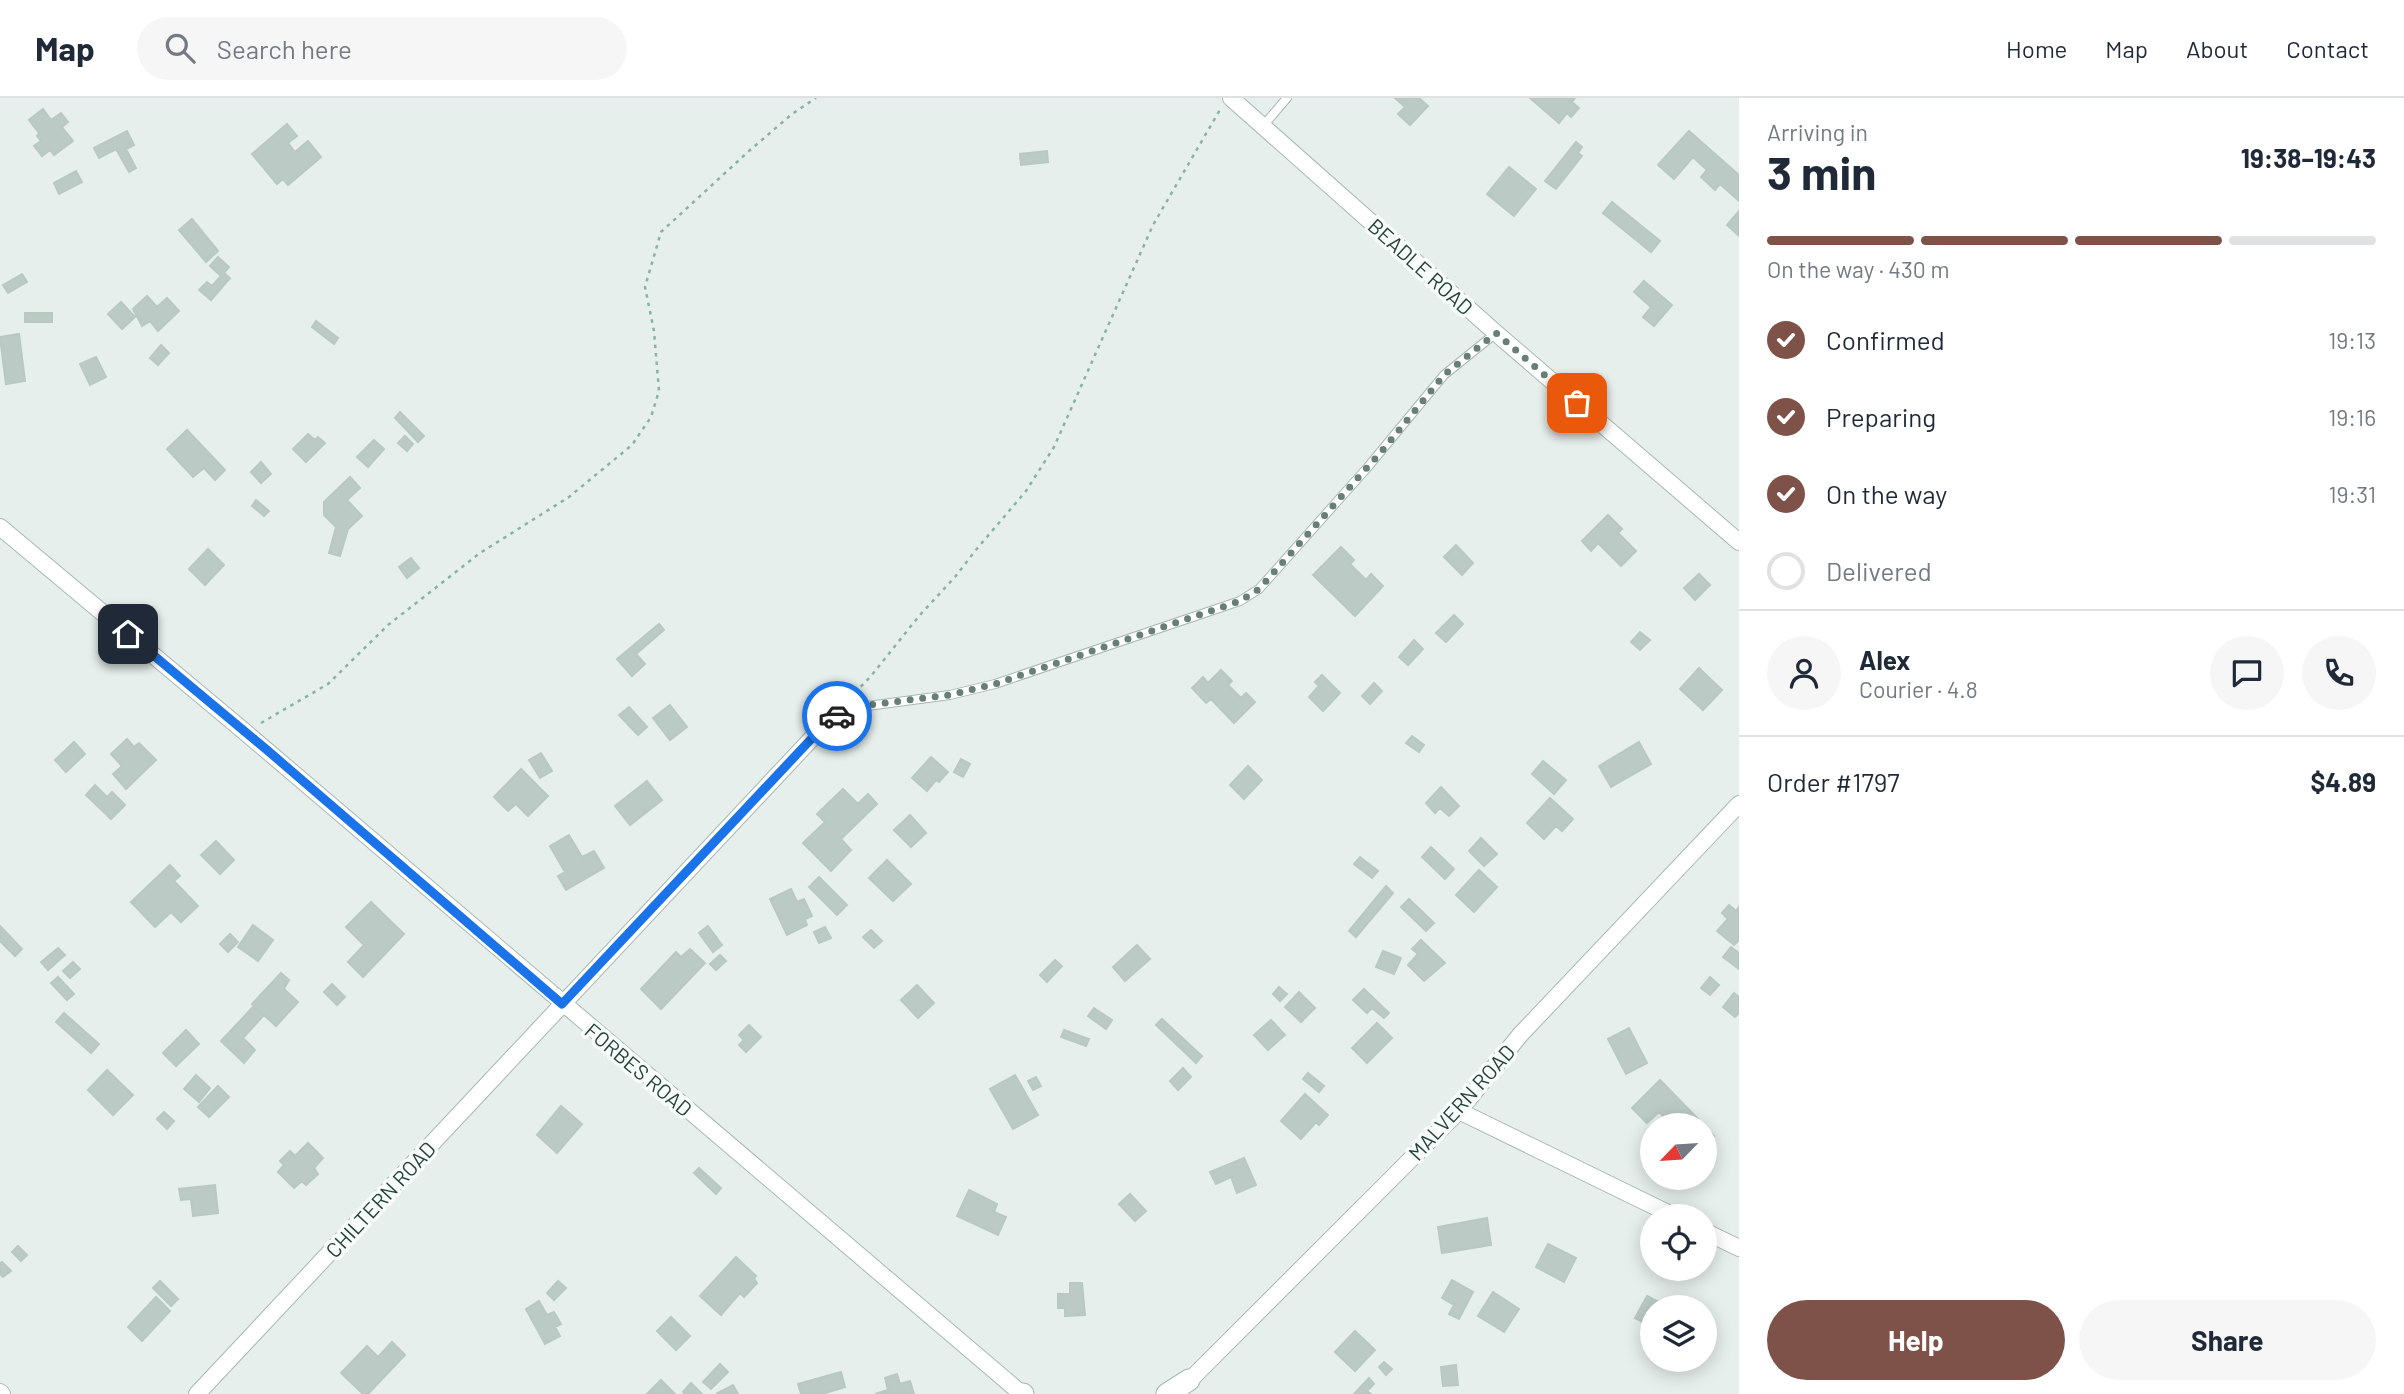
<!DOCTYPE html>
<html lang="en">
<head>
<meta charset="utf-8">
<style>
  body { margin:0; font-family:Barlow,sans-serif; background:#f6f6f7; color:#1f2937; height:100vh; display:flex; flex-direction:column; font-size:26px; white-space:nowrap }
  * { box-sizing:border-box; margin:0 }
  p { font-size:23px; color:#747a83 }
  .icon { flex:none; width:38px; height:38px; fill:none; stroke:currentColor; stroke-width:2; stroke-linecap:round; stroke-linejoin:round }
  .map { position:relative; flex:1; overflow:hidden }
  .details { display:flex; flex-direction:column; background:#fff; width:665px }
  .details>* { flex:none }
  .needle { width:46px; rotate:245deg }
  .tools { position:absolute; left:1640px; top:1015px; display:grid; gap:14px }
  .tools a { display:grid; place-items:center; width:77px; height:77px; border-radius:50%; background:#fff; box-shadow:0 4px 18px #0003; font-size:35px }
  .pin { position:absolute; display:grid; place-items:center; width:60px; height:60px; color:#fff; margin:-30px; border-radius:14px; box-shadow:0 4px 10px #0006 }
  .courier { position:absolute; display:grid; place-items:center; width:70px; height:70px; margin:-35px; border:5px solid #1a73e8; border-radius:50%; background:#fff; color:#222; box-shadow:0 2px 9px #0007 }
  .overview em { font-style:normal; font-weight:700 }
  .overview div { display:flex; flex-direction:column-reverse }
  .overview { display:flex; align-items:center; justify-content:space-between; height:119px; padding:0 28px }
  h1 { font-size:46px; font-weight:700; line-height:52px }
  .bar { display:grid; grid-template-columns:repeat(4,1fr); gap:10px 7px; align-content:center; height:84px; padding:0 28px }
  .bar i { height:9px; border-radius:5px; background:#e0e1e3 }
  .bar .active { background:#7f5249 }
  .bar p { grid-column:span 4 }
  .line { display:flex; align-items:center; gap:18px; padding:0 28px; border-top:2px solid #e0e1e3 }
  .line div { flex:1 }
  .round { display:grid; place-items:center; flex:none; width:74px; height:74px; border-radius:37px; background:#f6f6f7 }
  ol { padding:0 28px; list-style:none }
  li { display:flex; align-items:center; gap:21px; height:77px }
  li p { margin-inline-start:auto }
  li .icon { padding:7px; border-radius:50%; background:#7f5249; color:#fff; stroke-width:4 }
  li:last-child { color:#747a83 }
  li i { width:38px; height:38px; border:4px solid #e0e1e3; border-radius:50% }
  .cta { display:flex; gap:14px; margin-top:auto; padding:14px 28px }
  .cta a { flex:1; height:80px; border-radius:42px; background:#7f5249; color:#fff; font-size:28px; font-weight:700; line-height:80px; text-align:center }
  .cta a+a { background:#f6f6f7; color:#1f2937 }
  header { display:flex; align-items:center; gap:42px; box-sizing:border-box; height:98px; padding:0 35px; background:#fff; border-bottom:2px solid #e0e1e3 }
  header strong { font-size:33px }
  nav { display:flex; gap:38px; margin-inline-start:auto; font-size:24px }
  .search { width:490px; height:63px; background:#f6f6f7; display:flex; align-items:center; gap:18px; box-sizing:border-box; padding:0 24px; border-radius:38px; color:#747a83; font-size:26px }
  main { display:flex; flex:1; min-height:0 }
  .map>svg:first-child { display:block }
  .building { fill:#bbcac4; stroke:#b8c9c2; stroke-width:2 }
  .lines { fill:none; stroke-linecap:round; stroke-linejoin:round }
  .service-casing { stroke:#a8b8b2; stroke-width:10 }
  .minor-casing { stroke:#a8b8b2; stroke-width:18 }
  .secondary-casing { stroke:#a4bbb3; stroke-width:23 }
  .path { stroke:#86b3a5; stroke-width:2.5; stroke-dasharray:3.5 5; stroke-linecap:butt }
  .service { stroke:#fff; stroke-width:8 }
  .minor { stroke:#fff; stroke-width:16 }
  .secondary { stroke:#fff; stroke-width:21 }
  .done { stroke:#687f78; stroke-width:7; stroke-dasharray:0 12.6 }
  .route { stroke:#1a73e8; stroke-width:9 }
  .labels { text-anchor:middle; dominant-baseline:central; stroke-width:7; stroke-linejoin:round; paint-order:stroke }
  .street-label { font-size:21px; fill:#24423a; stroke:#f7fbf9 }
</style>
</head>
<body>
<header>
<strong>Map</strong>
<div class="search"><svg class="icon" aria-label="search" viewBox="0 0 24 24"><circle cx="10" cy="10" r="6"/><path d="M15 15l6 6"/></svg>Search here</div>
<nav><a>Home</a><a>Map</a><a>About</a><a>Contact</a></nav>
</header>
<main>
<div class="map">
<svg width="1739" height="1296" viewBox="0 0 1739 1296">
  <rect width="100%" height="100%" fill="#e6efeb"/>
  <path class="building" d="M1395,0H1419L1428,8L1410,27L1398,16L1405,9Z
    M1530,0H1575L1572,4L1579,10L1571,19L1567,15L1559,25Z
    M43,11L51,22L61,15L68,24L62,29L73,43L54,57L50,52L42,58L34,48L41,43L37,38L39,35L29,22Z
    M287,26L297,38L288,45L295,54L308,43L321,59L288,87L283,81L277,86L252,56Z
    M127,33L134,47L126,51L136,70L129,74L116,51L99,60L94,50Z
    M1689,33L1739,77V103L1720,86L1715,92L1701,79L1707,72L1693,59L1674,81L1658,67Z
    M1576,44L1582,49L1578,55L1582,58L1556,91L1545,83Z
    M1047,53L1048,64L1021,67L1020,56Z
    M1509,69L1536,91L1514,118L1487,96Z
    M76,73L82,84L59,96L54,85Z
    M1612,104L1660,143L1651,154L1603,115Z
    M1739,113V138L1727,127Z
    M192,121L218,153L206,164L179,132Z
    M218,159L229,169L224,175L230,180L211,202L199,192L207,184L212,188L221,178L210,168Z
    M22,176L27,184L8,195L3,187Z
    M1644,183L1672,207L1654,228L1643,219L1651,209L1634,194Z
    M147,198L157,209L167,200L179,213L158,233L150,223L142,228L133,211Z
    M121,204L135,219L122,231L108,216Z
    M25,215H52V224H25Z
    M316,223L338,240L334,246L312,229Z
    M19,236L25,283L6,286L0,239Z
    M161,247L169,255L158,267L150,260Z
    M96,259L106,279L90,287L80,266Z
    M400,314L424,338L418,344L395,320Z
    M187,332L225,372L215,382L204,370L193,379L167,351Z
    M308,336L315,342L318,339L325,345L306,364L293,351Z
    M405,338L413,346L407,353L398,345Z
    M374,342L384,351L368,369L357,359Z
    M261,364L271,376L261,385L251,374Z
    M350,379L360,390L347,402L362,418L348,431L340,458L329,455L336,429L324,417V404Z
    M256,402L269,413L264,418L252,408Z
    M1608,417L1622,431L1618,435L1636,453L1621,468L1598,445L1591,453L1582,443Z
    M1456,447L1473,465L1462,477L1444,459Z
    M1341,449L1354,462L1350,466L1366,482L1371,476L1383,488L1355,518L1313,477Z
    M208,451L224,467L205,487L189,471Z
    M411,460L419,470L407,480L399,469Z
    M1699,476L1710,487L1695,502L1684,490Z
    M1454,517L1463,526L1446,544L1436,535Z
    M659,526L664,532L636,556L645,566L632,578L617,561Z
    M1640,534L1650,542L1640,552L1631,544Z
    M1414,542L1423,551L1408,567L1399,559Z
    M1699,570L1722,592L1703,612L1680,591Z
    M1221,572L1232,583L1228,587L1241,600L1246,595L1255,604L1234,625L1211,601L1206,605L1192,590L1203,579L1208,585Z
    M1322,577L1340,595L1323,613L1309,599L1319,588L1315,584Z
    M1374,585L1382,593L1370,606L1362,598Z
    M670,607L687,629L670,642L653,620Z
    M629,609L647,629L638,637L619,617Z
    M1412,638L1424,647L1419,654L1406,645Z
    M127,641L134,649L139,645L156,662L126,691L113,676L122,668L111,656Z
    M74,644L85,656L66,674L55,662Z
    M1639,644L1651,666L1611,689L1599,668Z
    M541,655L552,673L540,680L529,662Z
    M931,659L948,674L939,684L936,682L927,693L912,680Z
    M961,661L970,666L963,679L954,674Z
    M1543,663L1566,682L1554,696L1532,676Z
    M1248,668L1262,682L1244,701L1230,687Z
    M521,671L548,698L528,718L516,706L508,713L494,699Z
    M647,683L662,702L630,727L615,708Z
    M95,687L107,699L112,694L125,707L111,721L86,697Z
    M1441,689L1459,708L1449,718L1440,710L1435,715L1426,705Z
    M843,691L858,706L868,696L877,706L841,741L851,752L831,773L803,745L825,724L817,716Z
    M1550,700L1573,721L1562,733L1556,728L1544,741L1527,725Z
    M910,717L926,735L911,749L894,732Z
    M569,737L582,759L594,753L604,770L566,792L558,778L565,774L550,748Z
    M1481,740L1497,756L1484,768L1469,753Z
    M216,743L234,762L220,776L201,757Z
    M1431,749L1454,771L1445,781L1422,759Z
    M1360,759L1378,773L1372,780L1354,766Z
    M887,762L911,786L893,803L869,780Z
    M170,767L180,778L174,783L198,808L181,824L171,814L155,829L131,804Z
    M1479,772L1497,789L1474,814L1456,797Z
    M819,779L847,807L837,817L809,789Z
    M1386,788L1393,795L1356,839L1349,833Z
    M791,791L797,804L804,801L812,818L805,821L807,827L787,837L770,801Z
    M1409,801L1434,825L1426,833L1401,809Z
    M371,804L404,836L363,879L348,864L364,847L346,829Z
    M1729,807L1736,813L1739,809V842L1734,847L1717,833L1728,821L1722,815Z
    M253,827L273,842L258,863L238,849Z
    M0,828L22,851L15,858L0,843Z
    M708,828L722,847L713,854L699,835Z
    M825,829L831,840L819,845L814,834Z
    M871,832L882,843L874,850L863,839Z
    M230,836L238,844L228,854L220,846Z
    M1421,842L1445,865L1424,883L1408,867L1418,856L1412,851Z
    M1137,847L1150,861L1125,883L1113,869Z
    M1731,849L1739,855V871L1723,859Z
    M58,850L65,857L48,872L41,864Z
    M690,851L705,865L661,911L641,891L676,854L681,859Z
    M1383,853L1401,860L1394,876L1376,869Z
    M720,857L726,863L716,872L710,866Z
    M1055,862L1062,868L1047,884L1040,877Z
    M73,864L80,871L70,880L63,873Z
    M281,875L289,882L284,891L298,904L276,928L252,906Z
    M58,879L74,896L67,902L51,885Z
    M1710,879L1719,887L1710,897L1701,890Z
    M332,886L345,899L337,907L324,894Z
    M917,887L934,905L918,920L901,902Z
    M1279,889L1287,896L1280,903L1273,896Z
    M1364,891L1389,915L1384,920L1372,910L1367,915L1353,902Z
    M1299,894L1315,910L1301,924L1285,909Z
    M1734,895L1739,899V915L1735,919L1723,909Z
    M253,909L263,918L243,940L255,952L244,965L221,943Z
    M1094,910L1112,922L1106,931L1088,918Z
    M64,915L99,946L91,955L56,924Z
    M1162,921L1202,958L1196,965L1156,927Z
    M1271,922L1285,937L1268,952L1254,937Z
    M1377,925L1392,940L1367,965L1352,950Z
    M749,927L761,939L746,954L739,947L744,942L739,937Z
    M1629,930L1647,965L1626,976L1608,941Z
    M186,932L199,946L176,968L163,955Z
    M1064,932L1089,941L1086,948L1061,939Z
    M1183,970L1191,979L1178,992L1170,983Z
    M107,972L133,997L113,1017L88,992Z
    M1308,975L1324,988L1319,994L1303,981Z
    M196,977L210,990L199,1004L184,991Z
    M1015,977L1038,1017L1013,1031L990,991Z
    M1036,979L1041,988L1033,992L1028,983Z
    M1660,982L1704,1027H1672L1659,1014L1647,1025L1632,1010Z
    M218,988L229,999L209,1019L198,1009Z
    M1305,996L1328,1017L1319,1027L1316,1024L1301,1041L1281,1023Z
    M561,1008L582,1026L557,1055L537,1037Z
    M164,1014L174,1023L167,1031L157,1021Z
    M1704,1028L1714,1038L1704,1047Z
    M308,1045L323,1060L314,1070L318,1076L306,1087L302,1083L294,1090L278,1074L284,1067L280,1063L290,1053L295,1058Z
    M1244,1060L1256,1087L1237,1095L1231,1079L1216,1086L1210,1074Z
    M699,1070L721,1090L716,1096L694,1075Z
    M215,1087L218,1115L193,1118L191,1101L181,1102L179,1091Z
    M969,1092L997,1106L994,1114L1006,1119L998,1137L957,1118Z
    M1130,1096L1146,1113L1135,1123L1119,1106Z
    M1487,1120L1491,1147L1442,1155L1438,1129Z
    M1548,1146L1576,1160L1564,1184L1536,1169Z
    M18,1148L27,1157L21,1163L12,1154Z
    M736,1159L756,1178L754,1180L757,1185L744,1199L740,1195L721,1217L700,1198Z
    M2,1164L11,1173L3,1179L0,1176V1166Z
    M1452,1182L1473,1194L1459,1221L1449,1216L1454,1207L1442,1200Z
    M160,1183L178,1201L171,1208L153,1190Z
    M558,1183L566,1190L554,1202L547,1195Z
    M1070,1185H1082L1085,1217L1065,1218V1210H1058V1196H1070Z
    M1493,1194L1519,1211L1504,1234L1478,1218Z
    M1647,1198L1668,1209H1652V1229L1635,1220Z
    M156,1199L170,1213L142,1243L128,1229Z
    M539,1203L547,1217L554,1214L561,1226L555,1229L560,1238L545,1246L526,1211Z
    M671,1219L690,1238L676,1252L657,1233Z
    M1355,1233L1375,1252L1355,1273L1335,1254Z
    M392,1244L405,1257L368,1296H363L341,1275L367,1248L378,1259Z
    M1384,1264L1392,1271L1386,1277L1379,1269Z
    M720,1266L728,1274L711,1291L703,1284Z
    M1456,1267L1458,1287L1443,1288L1441,1269Z
    M841,1274L845,1289L822,1296H801L798,1286Z
    M897,1276L900,1286L910,1283L914,1296H875L888,1292L885,1280Z
    M1369,1280L1374,1286L1367,1293L1371,1296H1354Z
    M661,1282L675,1296H647Z
    M691,1285L702,1296H685L683,1294Z
    M733,1287L738,1296H716Z"/>
  <g class="lines">
    <g class="service-casing">
      <path id="service" d="M1263,28L1287,0
        M830,621L860,609L950,597L995,586L1240,503L1259,491L1367,370L1444,277L1496,235"/>
    </g>
    <g class="minor-casing">
      <path id="minor" d="M1231,0L1496,235L1739,444
        M0,429L245,634L1022,1296
        M1459,1013L1674,1118
        M1704,1133L1739,1150
        M1183,1289L1459,1013L1520,937L1739,706
        M0,1294L2,1296
        M197,1296L830,621"/>
    </g>
    <g class="secondary-casing">
      <path id="secondary" d="M1022,1296H1023
        M1167,1296L1189,1282"/>
    </g>
    <path class="path" d="M849,601L871,578L919,518L955,479L975,453L1026,393L1054,349L1153,127L1221,10
      M261,625L328,586L388,527L480,455L569,399L632,347L651,319L659,293L654,233L645,189L661,134L749,53L792,16L816,0"/>
    <use href="#service" class="service"/>
    <use href="#minor" class="minor"/>
    <use href="#secondary" class="secondary"/>
  </g>
  <g class="lines">
    <path class="done" d="M837,618L860,608L950,597L995,586L1240,503L1259,491L1381,354L1444,277L1496,235L1577,305"/>
    <path class="route" d="M128,536L267,652L562,906L830,621L837,618"/>
  </g>
  <g class="labels">
    <g class="street-label">
      <text transform="translate(1421 168) rotate(42)">BEADLE ROAD</text>
      <text transform="translate(639 971) rotate(40)">FORBES ROAD</text>
      <text transform="translate(1461 1004) rotate(-48)">MALVERN ROAD</text>
      <text transform="translate(380 1101) rotate(-47)">CHILTERN ROAD</text>
    </g>
  </g>
</svg>
<div class="tools">
<a><svg class="needle" viewBox="-14 -14 28 28"><path d="M0-13l5 13h-10z" fill="#e53935"/><path d="M0 13l5-13h-10z" fill="#747a83"/></svg></a>
<a><svg class="icon" aria-label="locate" viewBox="0 0 24 24"><circle cx="12" cy="12" r="6"/><path d="M12 2v4M12 18v4M2 12h4M18 12h4"/></svg></a>
<a><svg class="icon" aria-label="layers" viewBox="0 0 24 24"><path d="M12 4l9 5-9 5-9-5zM3 14l9 5 9-5"/></svg></a>
</div>
<div class="pin" style="left:1577px;top:305px;background:#ea580c"><svg class="icon" aria-label="bag" viewBox="0 0 24 24"><path d="M5 8h14l-1 12H6zM9 8a3 3 0 0 1 6 0"/></svg></div>
<div class="pin" style="left:128px;top:536px;background:#1f2937"><svg class="icon" aria-label="home" viewBox="0 0 24 24"><path d="M3 11l9-7 9 7M6 9v11h12V9"/></svg></div>
<div class="courier" style="left:837px;top:618px"><svg class="icon" aria-label="car" viewBox="0 0 24 24"><path d="M5 17H2v-5l4-1 3-4h7l3 4 3 1v5h-3M9 17h6M6 11h13"/><circle cx="7" cy="17" r="2"/><circle cx="17" cy="17" r="2"/></svg></div>
</div>
<section class="details">
<div class="overview"><div><h1>3 min</h1><p>Arriving in</p></div><em>19:38–19:43</em></div>
<div class="bar"><i class="active"></i><i class="active"></i><i class="active"></i><i></i><p>On the way · 430 m</p></div>
<ol>
<li><svg class="icon" aria-label="check" viewBox="0 0 24 24"><path d="M5 12l5 5 9-10"/></svg>Confirmed<p>19:13</p></li>
<li><svg class="icon" aria-label="check" viewBox="0 0 24 24"><path d="M5 12l5 5 9-10"/></svg>Preparing<p>19:16</p></li>
<li><svg class="icon" aria-label="check" viewBox="0 0 24 24"><path d="M5 12l5 5 9-10"/></svg>On the way<p>19:31</p></li>
<li><i></i>Delivered</li>
</ol>
<div class="line" style="height:126px"><a class="round"><svg class="icon" aria-label="person" viewBox="0 0 24 24"><circle cx="12" cy="8" r="4"/><path d="M4 21q1-7 8-7t8 7"/></svg></a><div><b>Alex</b><p>Courier · 4.8</p></div><a class="round"><svg class="icon" aria-label="chat" viewBox="0 0 24 24"><path d="M4 5h16v11H9l-5 4z"/></svg></a><a class="round"><svg class="icon" aria-label="phone" viewBox="0 0 24 24"><path d="M5 4h4l2 5-3 2q2 4 5 5l2-3 5 2v4C11 20 4 13 5 4z"/></svg></a></div>
<div class="line" style="height:91px"><div>Order #1797</div><b>$4.89</b></div>
<div class="cta"><a>Help</a><a>Share</a></div>
</section>
</main>
</body>
</html>
